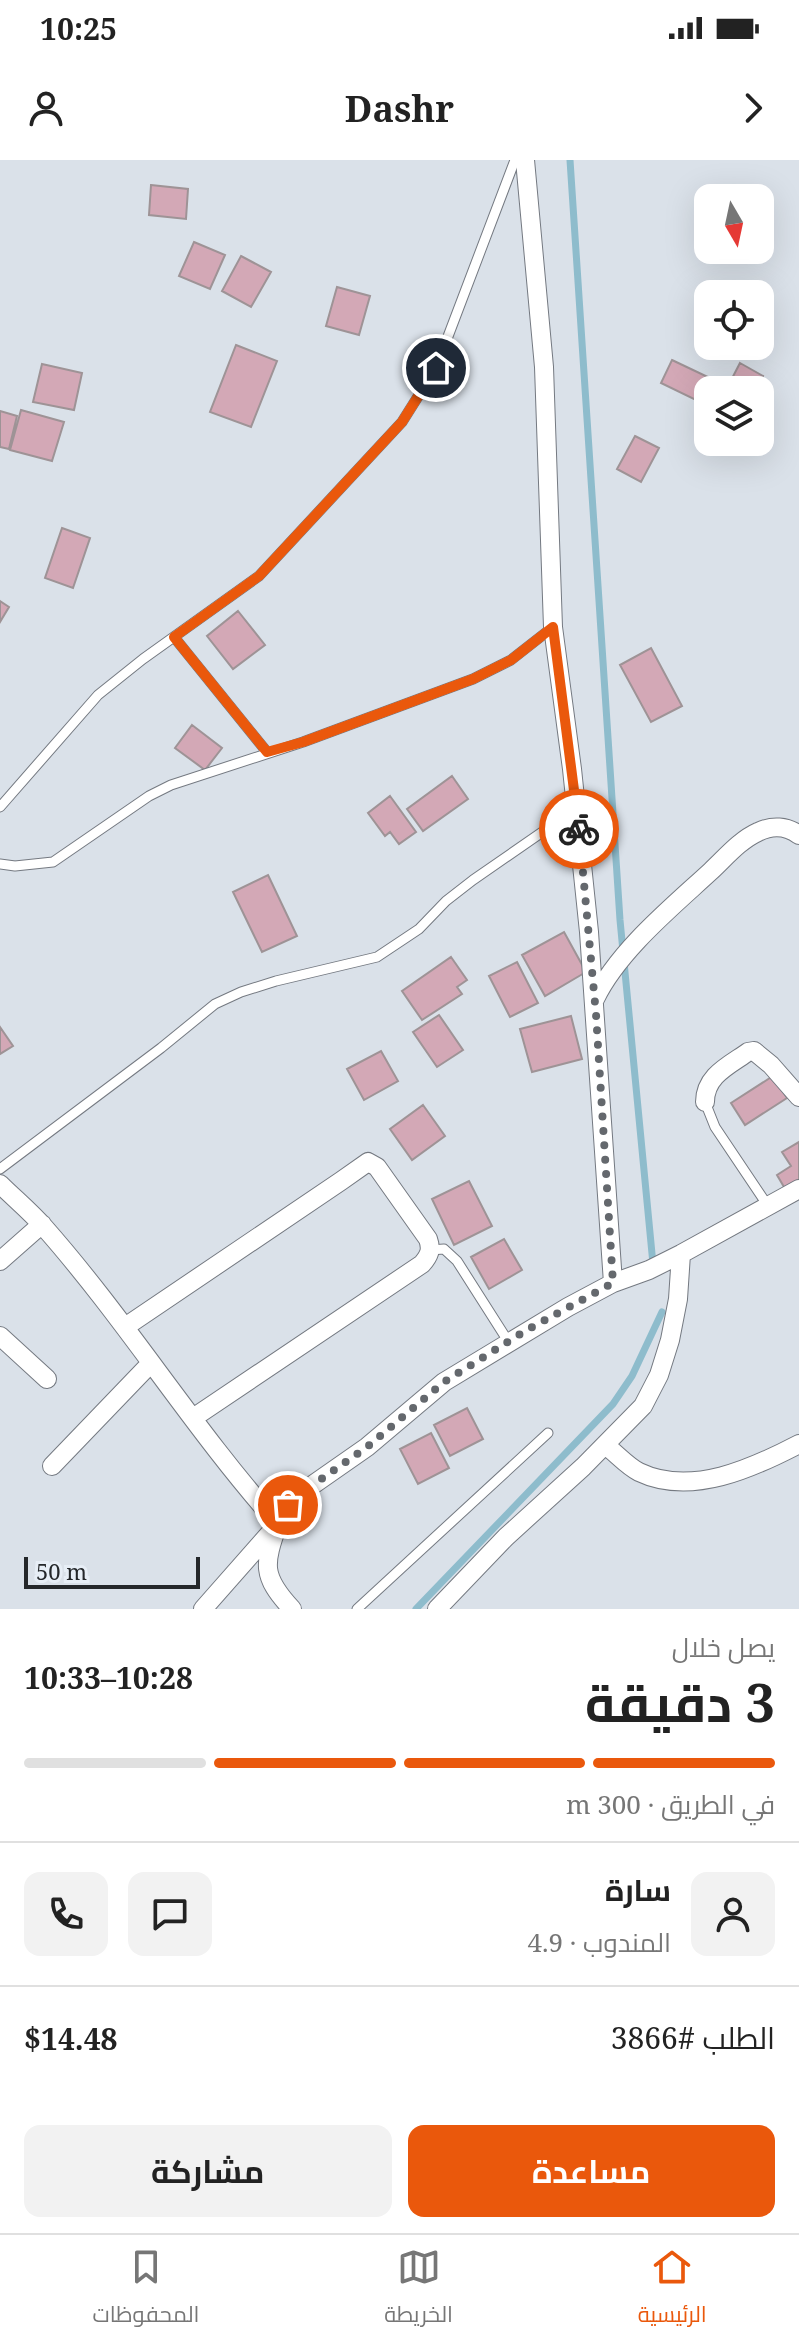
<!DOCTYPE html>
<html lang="ar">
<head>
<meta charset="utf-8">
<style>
  body { margin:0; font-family:"Noto Serif",Cairo,serif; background:#f2f2f2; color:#222; direction:rtl; height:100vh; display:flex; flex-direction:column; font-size:30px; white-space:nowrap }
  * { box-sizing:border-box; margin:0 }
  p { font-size:26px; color:#767676 }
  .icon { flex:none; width:44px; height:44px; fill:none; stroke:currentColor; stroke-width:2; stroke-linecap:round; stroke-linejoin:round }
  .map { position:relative; height:1449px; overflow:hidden; direction:ltr }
  .side { display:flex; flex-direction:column; background:#fff; flex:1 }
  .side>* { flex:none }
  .needle { width:52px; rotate:171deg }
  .tools { position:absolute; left:694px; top:24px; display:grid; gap:16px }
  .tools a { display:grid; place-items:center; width:80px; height:80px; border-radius:16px; background:#fff; box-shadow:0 8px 32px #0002; font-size:40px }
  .scale { position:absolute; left:24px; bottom:20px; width:176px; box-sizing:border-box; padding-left:8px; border:4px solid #24272a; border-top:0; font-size:22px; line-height:28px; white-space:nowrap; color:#24272a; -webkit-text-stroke:6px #e7eef6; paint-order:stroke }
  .pin { position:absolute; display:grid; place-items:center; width:68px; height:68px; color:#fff; margin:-34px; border:4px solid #fff; border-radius:50%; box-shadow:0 2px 8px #0007 }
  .courier { position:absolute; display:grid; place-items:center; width:80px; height:80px; margin:-40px; border:6px solid #ea580c; border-radius:50%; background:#fff; color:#222; box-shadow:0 2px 10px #0007 }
  .overview em { font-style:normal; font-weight:700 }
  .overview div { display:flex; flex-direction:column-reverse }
  .overview { display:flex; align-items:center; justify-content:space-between; height:136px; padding:0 24px }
  h1 { font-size:52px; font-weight:700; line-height:60px }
  .bar { display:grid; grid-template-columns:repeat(4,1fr); gap:12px 8px; align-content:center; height:96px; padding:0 24px }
  .bar i { height:10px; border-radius:6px; background:#e0e0e0 }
  .bar .selected { background:#ea580c }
  .bar p { grid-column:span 4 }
  .line { display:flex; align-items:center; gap:20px; padding:0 24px; border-top:2px solid #e0e0e0 }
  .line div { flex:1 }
  .round { display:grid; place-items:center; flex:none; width:84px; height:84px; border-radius:16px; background:#f2f2f2 }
  .cta { display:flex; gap:16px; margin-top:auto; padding:16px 24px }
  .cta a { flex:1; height:92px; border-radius:16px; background:#ea580c; color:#fff; font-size:32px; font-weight:700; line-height:92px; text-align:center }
  .cta a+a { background:#f2f2f2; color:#222 }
  .status { display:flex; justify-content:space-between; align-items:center; height:56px; padding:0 40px; background:#fff; direction:ltr }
  .status svg { height:22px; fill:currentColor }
  header { display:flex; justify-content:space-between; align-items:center; height:104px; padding:0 24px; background:#fff; font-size:36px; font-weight:700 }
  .tab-bar { display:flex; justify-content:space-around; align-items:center; height:112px; border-top:2px solid #e0e0e0; background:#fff; font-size:22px; color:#767676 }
  .tab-bar a { display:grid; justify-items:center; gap:4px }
  .tab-bar .selected { color:#ea580c }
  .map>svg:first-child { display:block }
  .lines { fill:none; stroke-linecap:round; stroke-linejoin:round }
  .stream { stroke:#8ebccc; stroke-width:7 }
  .building { fill:#d3a8b6; stroke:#9e9396; stroke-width:2 }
  .service-casing { stroke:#747981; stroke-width:11 }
  .minor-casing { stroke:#747981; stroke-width:20 }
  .service { stroke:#fff; stroke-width:9 }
  .minor { stroke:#fff; stroke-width:18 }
  .done { stroke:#64686d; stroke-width:8; stroke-dasharray:0 14.4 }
  .route { stroke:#ea580c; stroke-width:10 }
</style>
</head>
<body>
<div class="status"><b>10:25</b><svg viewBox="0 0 49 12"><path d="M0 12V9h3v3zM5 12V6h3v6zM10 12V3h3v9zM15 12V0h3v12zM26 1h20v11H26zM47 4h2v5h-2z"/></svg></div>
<header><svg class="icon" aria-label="forward" viewBox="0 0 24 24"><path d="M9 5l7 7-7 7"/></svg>Dashr<svg class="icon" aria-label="person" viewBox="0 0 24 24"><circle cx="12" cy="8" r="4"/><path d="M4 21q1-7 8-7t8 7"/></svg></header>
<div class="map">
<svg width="799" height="1449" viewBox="0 0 799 1449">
  <rect width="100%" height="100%" fill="#dae1e9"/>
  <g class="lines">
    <path class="stream" d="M570,0L620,760L653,1104
      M416,1449L613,1244L632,1216L662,1152"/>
  </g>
  <path class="building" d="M151,25L188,29L186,59L149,55Z
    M194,82L225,95L210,129L179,116Z
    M241,96L271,112L251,147L222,131Z
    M337,127L370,136L359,175L326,166Z
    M236,185L277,201L251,267L210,252Z
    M672,200L712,219L700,242L661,223Z
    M740,203L763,216L756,230H726Z
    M42,204L82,213L74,250L33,242Z
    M21,250L64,262L52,301L10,290Z
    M0,251L17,256L9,289L0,287Z
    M635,276L659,288L641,322L617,309Z
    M62,368L90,378L73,428L45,418Z
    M0,441L9,447L0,462Z
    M238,451L265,485L233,509L207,476Z
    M651,488L682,546L651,562L620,505Z
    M192,565L222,588L205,610L175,588Z
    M452,616L468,639L423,671L407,649Z
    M390,636L416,672L399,684L390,672L385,676L368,653Z
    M268,715L297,776L262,792L233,732Z
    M564,772L586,812L545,836L522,795Z
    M451,797L467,820L457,827L462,834L422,860L402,831Z
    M517,802L538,843L510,857L489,816Z
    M439,855L463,890L437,907L413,872Z
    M571,856L582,899L532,912L520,869Z
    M0,867L13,886L0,894Z
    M381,891L398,921L364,940L347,909Z
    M773,916L787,938L745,965L731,943Z
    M423,945L445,976L412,1000L390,969Z
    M799,982V1024L787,1032L777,1015L791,1006L782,992Z
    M469,1021L492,1066L454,1085L432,1039Z
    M504,1079L522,1110L489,1129L471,1097Z
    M467,1248L483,1279L450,1296L434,1265Z
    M431,1273L449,1308L418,1324L400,1289Z"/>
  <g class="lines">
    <g class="service-casing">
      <path id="service" d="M174,477L267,592
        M0,647L98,535L143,499L259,416L402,262L436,208L515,0
        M0,704L15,706L53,702L149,636L171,625L303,582L473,519L511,500L553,467
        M705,942L715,967L768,1046
        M0,1009L161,888L215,844L241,832L276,821L377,797L419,769L446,741L473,720L577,648
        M430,1090L444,1089L457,1101L508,1181
        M357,1449L548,1273"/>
    </g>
    <g class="minor-casing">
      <path id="minor" d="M525,0L544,207L553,467L572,609L589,772L613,1123
        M595,839C618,791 672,747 711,711C725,698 740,680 758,672C772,665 787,666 799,675
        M705,942C705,916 728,906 748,892L754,891L771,905L799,937
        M0,1024C14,1038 30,1051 44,1067C127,1161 194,1270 278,1364C264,1404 261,1416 292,1449
        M0,1101L42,1064
        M125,1167L341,1021L368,1002L377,1007L428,1079C432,1090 429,1096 422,1104L193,1258
        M0,1176L47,1219
        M605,1285C616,1293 627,1306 639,1312C691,1337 753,1308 799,1284
        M52,1306L151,1203
        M203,1449L278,1364L288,1345L314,1324L367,1287L444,1222L568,1147L613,1123L649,1110L681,1094L799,1029
        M437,1449L506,1377L583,1307L643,1246L659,1215L670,1180L678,1139L681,1094"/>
    </g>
    <use href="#service" class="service"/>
    <use href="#minor" class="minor"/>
  </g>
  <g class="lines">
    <path class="done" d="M288,1345L314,1324L367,1287L444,1222L525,1171L613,1123L596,854L579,669"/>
    <path class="route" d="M436,208L402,262L259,416L174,477L267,592L303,582L473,519L511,500L553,467L579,669"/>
  </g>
</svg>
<div class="tools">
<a><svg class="needle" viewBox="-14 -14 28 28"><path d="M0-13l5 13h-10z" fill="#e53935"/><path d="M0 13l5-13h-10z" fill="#767676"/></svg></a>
<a><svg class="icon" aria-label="locate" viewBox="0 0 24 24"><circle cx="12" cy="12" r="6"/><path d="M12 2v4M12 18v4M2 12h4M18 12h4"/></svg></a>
<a><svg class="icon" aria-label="layers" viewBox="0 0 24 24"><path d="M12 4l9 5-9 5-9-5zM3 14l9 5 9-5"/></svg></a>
</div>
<div class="scale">50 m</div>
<div class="pin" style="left:288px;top:1345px;background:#ea580c"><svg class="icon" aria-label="bag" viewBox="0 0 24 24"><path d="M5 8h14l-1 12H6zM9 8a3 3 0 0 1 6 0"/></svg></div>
<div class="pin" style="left:436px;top:208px;background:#1f2937"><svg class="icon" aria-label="home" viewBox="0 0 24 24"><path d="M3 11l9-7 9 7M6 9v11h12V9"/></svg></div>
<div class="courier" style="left:579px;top:669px"><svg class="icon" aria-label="bike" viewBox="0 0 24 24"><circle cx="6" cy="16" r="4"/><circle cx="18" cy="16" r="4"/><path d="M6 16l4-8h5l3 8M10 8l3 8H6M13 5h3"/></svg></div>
</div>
<section class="side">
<div class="overview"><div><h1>3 دقيقة</h1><p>يصل خلال</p></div><em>10:28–10:33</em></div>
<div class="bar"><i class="selected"></i><i class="selected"></i><i class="selected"></i><i></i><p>في الطريق · 300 m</p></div>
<div class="line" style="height:144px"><a class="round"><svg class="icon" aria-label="person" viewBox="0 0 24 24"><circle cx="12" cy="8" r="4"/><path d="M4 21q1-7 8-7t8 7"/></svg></a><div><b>سارة</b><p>المندوب · 4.9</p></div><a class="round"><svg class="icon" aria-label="chat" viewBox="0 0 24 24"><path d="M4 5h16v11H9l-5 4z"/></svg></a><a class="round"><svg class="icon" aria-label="phone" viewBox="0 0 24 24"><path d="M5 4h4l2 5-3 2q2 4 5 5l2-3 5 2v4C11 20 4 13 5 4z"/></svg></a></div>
<div class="line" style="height:104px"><div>الطلب #3866</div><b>$14.48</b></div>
<div class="cta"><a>مساعدة</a><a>مشاركة</a></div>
</section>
<nav class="tab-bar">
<a class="selected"><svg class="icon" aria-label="home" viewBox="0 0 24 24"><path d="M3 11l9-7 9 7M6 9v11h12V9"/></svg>الرئيسية</a>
<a><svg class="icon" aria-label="map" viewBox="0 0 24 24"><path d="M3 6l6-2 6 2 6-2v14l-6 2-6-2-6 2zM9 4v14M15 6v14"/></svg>الخريطة</a>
<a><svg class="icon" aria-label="saved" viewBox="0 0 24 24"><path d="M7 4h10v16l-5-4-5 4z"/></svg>المحفوظات</a>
</nav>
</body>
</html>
